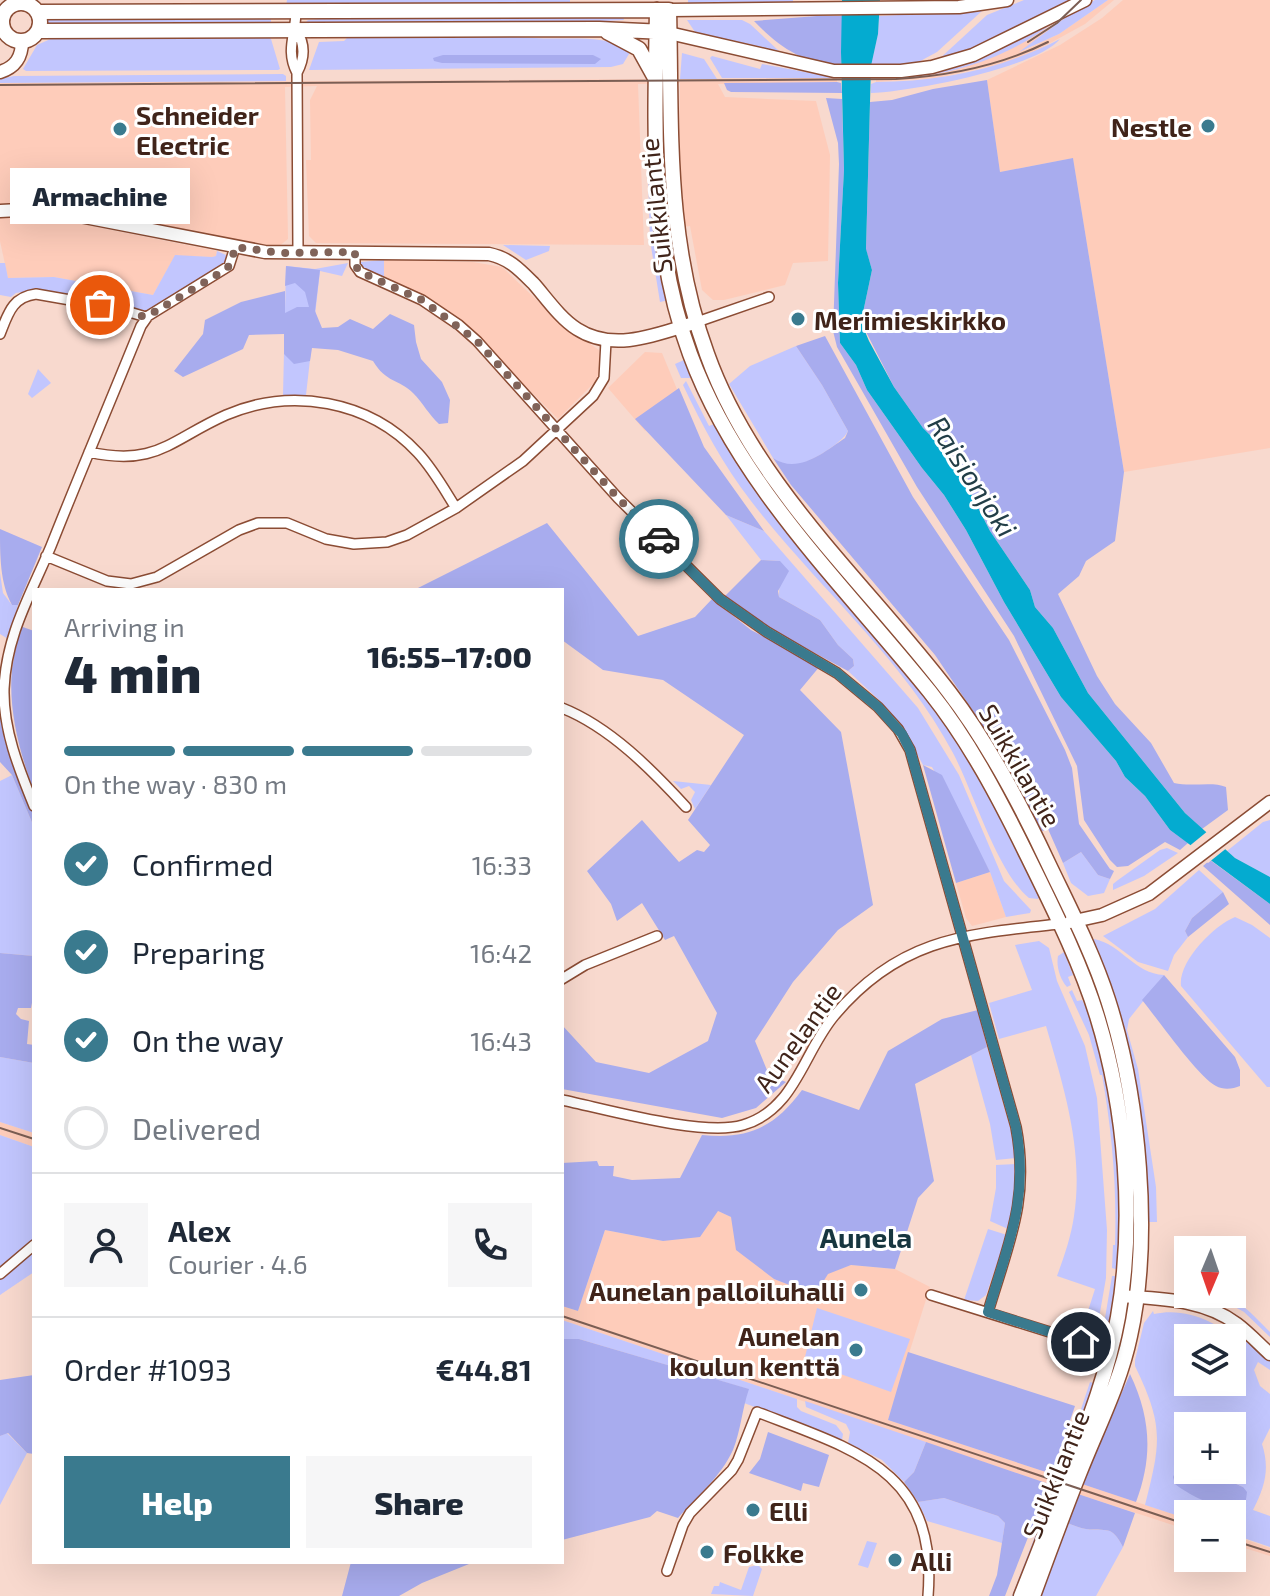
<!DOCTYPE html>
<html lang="en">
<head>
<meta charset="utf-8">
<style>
  body { margin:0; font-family:"Exo 2",sans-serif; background:#f6f6f7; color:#1f2937; height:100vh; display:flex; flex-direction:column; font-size:30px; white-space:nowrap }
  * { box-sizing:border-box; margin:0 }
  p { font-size:26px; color:#747a83 }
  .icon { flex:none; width:44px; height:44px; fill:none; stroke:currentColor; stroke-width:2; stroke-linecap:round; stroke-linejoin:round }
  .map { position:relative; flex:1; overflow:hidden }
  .sheet { position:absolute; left:32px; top:588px; width:532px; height:976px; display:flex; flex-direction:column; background:#fff; border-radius:0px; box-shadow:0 8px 32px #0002 }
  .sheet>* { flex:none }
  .needle { width:52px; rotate:182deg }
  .controls { position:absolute; left:1174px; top:1236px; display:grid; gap:16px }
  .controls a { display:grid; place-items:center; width:72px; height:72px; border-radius:0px; background:#fff; box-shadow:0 8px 32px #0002; font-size:40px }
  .pin { position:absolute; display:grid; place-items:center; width:68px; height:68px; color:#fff; margin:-34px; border:4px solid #fff; border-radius:50%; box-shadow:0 2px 8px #0007 }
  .courier { position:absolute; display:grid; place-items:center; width:80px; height:80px; margin:-40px; border:6px solid #3a7a8e; border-radius:50%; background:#fff; color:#222; box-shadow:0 2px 10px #0007 }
  .bubble { position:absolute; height:56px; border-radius:0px; background:#fff; box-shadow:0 8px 32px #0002; font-size:26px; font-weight:800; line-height:56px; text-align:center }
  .overview em { font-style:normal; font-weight:800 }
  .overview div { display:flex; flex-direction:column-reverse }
  .overview { display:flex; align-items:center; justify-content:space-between; height:136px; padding:0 32px }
  h1 { font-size:52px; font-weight:800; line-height:60px }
  .bar { display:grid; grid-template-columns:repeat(4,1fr); gap:12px 8px; align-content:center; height:96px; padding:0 32px }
  .bar i { height:10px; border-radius:6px; background:#e0e1e3 }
  .bar .current { background:#3a7a8e }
  .bar p { grid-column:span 4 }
  .line { display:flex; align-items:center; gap:20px; padding:0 32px; border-top:2px solid #e0e1e3 }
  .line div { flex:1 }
  .round { display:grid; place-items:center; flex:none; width:84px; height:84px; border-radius:0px; background:#f6f6f7 }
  ol { padding:0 32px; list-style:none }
  li { display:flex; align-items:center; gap:24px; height:88px }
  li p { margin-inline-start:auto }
  li .icon { padding:8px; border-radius:50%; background:#3a7a8e; color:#fff; stroke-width:4 }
  li:last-child { color:#747a83 }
  li i { width:44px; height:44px; border:4px solid #e0e1e3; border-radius:50% }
  .primary-button { display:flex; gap:16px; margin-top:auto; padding:16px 32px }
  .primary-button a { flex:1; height:92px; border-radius:0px; background:#3a7a8e; color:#fff; font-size:32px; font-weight:800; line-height:92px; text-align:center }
  .primary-button a+a { background:#f6f6f7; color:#1f2937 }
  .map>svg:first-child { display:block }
  .built { fill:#feccba }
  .green { fill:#c2c6fe; fill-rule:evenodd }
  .forest { fill:#a8acee }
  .water { fill:#04abd0 }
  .pier { fill:#f8d9ce }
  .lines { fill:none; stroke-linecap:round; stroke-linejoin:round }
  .street-casing { stroke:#8b4c34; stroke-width:12 }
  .secondary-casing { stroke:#8b4c34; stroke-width:15 }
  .primary-casing { stroke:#8b4c34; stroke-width:17 }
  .street { stroke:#fff; stroke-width:9 }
  .secondary { stroke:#fff; stroke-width:12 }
  .primary { stroke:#fff; stroke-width:14 }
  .rail { stroke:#7b5e54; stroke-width:2 }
  .done { stroke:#806359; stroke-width:8; stroke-dasharray:0 14.4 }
  .route { stroke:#3a7a8e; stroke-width:10 }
  .poi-dot { fill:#3a7a8e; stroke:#fff; stroke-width:3 }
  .labels { text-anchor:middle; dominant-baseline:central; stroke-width:6; stroke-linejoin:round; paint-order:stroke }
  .poi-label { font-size:26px; font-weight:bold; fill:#40241a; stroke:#fff; text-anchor:start }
  .street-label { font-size:26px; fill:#40241a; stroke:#fff }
  .water-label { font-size:28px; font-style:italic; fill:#223e47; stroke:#fff }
  .neighbourhood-label { font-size:28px; font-weight:bold; fill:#17363f; stroke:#fff }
</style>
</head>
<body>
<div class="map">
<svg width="1270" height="1596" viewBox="0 0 1270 1596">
  <rect width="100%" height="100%" fill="#f8d9ce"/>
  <path class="built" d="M1077,0H1084L1056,27L1023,51L1059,34L1108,0H1114L1085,24L1034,52L1006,63L937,78L876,82V78L933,74L1004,52L1052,25Z
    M1123,0H1270V448L1124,472L1073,158L1000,172L987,80L1060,45L1102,18Z
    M837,78V82L718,84L725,97L816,101L830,155L828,261L793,263L785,285L724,300H713L702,290L690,226L684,227L678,201L680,83L638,84L644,245L316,243L309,236L306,160H311L310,100L317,86L285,87L288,239L278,247L101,213L35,204L0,206V83Z
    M0,216L45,217L217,251L216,256L212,257L175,256L153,295L54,277L8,278L0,241Z
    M384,260L473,262L502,267L564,326L599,350L600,372L596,381L558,419L462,322L423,296L384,278Z
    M645,352L662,353L681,399L645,431L608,388Z
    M990,872L1006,917L972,926L966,918L956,883Z
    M0,1122L34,1133V1147L0,1135Z
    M718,1211L731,1217L774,1279L815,1294L828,1273L851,1265L895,1269L930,1287L888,1420L1052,1474L1049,1484L562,1320V1306L578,1311L605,1230L663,1241Z
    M1082,1484L1188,1519V1530L1078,1494Z
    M1232,1535L1270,1548V1556L1232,1544Z"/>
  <path class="green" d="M287,0H570V3L553,5L286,6Z
    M688,0H793V4L688,5Z
    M1024,0H1072L979,47L937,61L987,15Z
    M1095,0H1108L1059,34L1019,52L1069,15Z
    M982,11L937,52L913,65L871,66L878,34L879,16Z
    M623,16L624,20L544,24H304L308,20L340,17Z
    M46,18H271V25H45Z
    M687,20H742L750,24L779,51L695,32Z
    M1054,22C1005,61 933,83 871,77C888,73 913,77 932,73C976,64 1015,42 1054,22Z
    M365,35C422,35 477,35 534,38C567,40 602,34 632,49L623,64L611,67L309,70L319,42L344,41L347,38Z
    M266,36L271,39L280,69L278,70L26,71L23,69L37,45L55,37Z
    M1060,39C1036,68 910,92 871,93V84L876,82C941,82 1002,69 1060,39Z
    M682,53L704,59L717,79H680Z
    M712,56L760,69L762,64L837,78H722L710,58Z
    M283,74L286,76V81L0,83V79L14,76Z
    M650,175L669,300L660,302L650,240L648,176Z
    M503,245L550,246L549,251L526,260Z
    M217,251L226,255L225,263L147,311L34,290L16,293L11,297L0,295V263H5L8,278L54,277L153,295L175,255L212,257L216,256Z
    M384,260V278L364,269L360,262Z
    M348,263L342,276L320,271L306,395H283L286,266L315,269Z
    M796,346L822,385L848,431C843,443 805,466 792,466C784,466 780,463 773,458L729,384L750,366Z
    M684,360L688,363L701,404L691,378H681L675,364Z
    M38,369L51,383L32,398L28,394Z
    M686,381L709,426L714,424L934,706L980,777L1040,896L1038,899L1029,898C997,872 974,793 953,753C903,658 816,586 751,501C723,465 702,425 683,385Z
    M723,408L763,471L943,693L990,762L1028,831L1025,833L939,695L781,503L759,473L720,409Z
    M726,515L764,531L918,708L959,775L1004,881L1031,910L1030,913L1006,917L990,872L932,767L923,765L901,725L879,700L848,671L854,666L853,659L838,645L820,620L779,597L780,561L761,560Z
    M0,573L3,593L12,605H18L8,639L0,634Z
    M12,775L34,827V956L0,953V781Z
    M673,781L711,785L695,809L691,800L695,792L689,786L681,789Z
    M1270,820V877L1235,858L1227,851L1263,822Z
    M1167,848L1178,853L1144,876L1113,890V884L1118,880L1160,850Z
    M1081,852L1098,875L1110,879L1104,893L1088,896L1071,883L1063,863Z
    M1199,870L1223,892L1192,918L1185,931L1188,937L1174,955L1168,971L1138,962L1103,936L1155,909Z
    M1235,917L1252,925L1270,938V1087H1267L1181,986C1178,962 1213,926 1235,917Z
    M1094,939C1121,944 1135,974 1164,975L1129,1019L1127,1030L1138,1069L1156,1187L1157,1222H1149C1142,1180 1142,1137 1137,1094C1130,1040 1112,991 1091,942Z
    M1039,941L1049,948L1057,981L1085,1046L1097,1098L1107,1230L1106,1278L1095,1341L1080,1336L1095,1289L1057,1276C1064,1257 1071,1237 1074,1216C1084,1151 1064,1088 1046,1026L999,1039L989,1003L1032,990L1015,945Z
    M1064,952L1073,975L1068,977L1071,985L1067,987C1060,979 1056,966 1058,956Z
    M1072,990L1077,1001L1082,1000C1121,1067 1120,1193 1119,1270L1112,1268L1113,1245H1115C1117,1188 1112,1131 1102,1075H1100L1089,1035L1069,992Z
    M987,1047L1011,1131L1016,1158L996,1160L990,1124L971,1055Z
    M0,1057L34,1063V1133L0,1122Z
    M0,1135L34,1147V1272L0,1295Z
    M1016,1164L1015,1204L1008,1229L990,1221L996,1188V1165Z
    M988,1229L1007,1235L986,1295L978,1301L964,1300Z
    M1112,1276H1118L1115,1304H1112L1107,1334L1099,1354Z
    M1211,1294C1236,1294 1253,1315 1270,1332V1337L1244,1312Z
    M817,1308L910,1339L891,1392L804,1361Z
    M1153,1311L1154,1314C1189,1307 1216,1323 1243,1343L1245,1341L1270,1360V1370L1258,1362L1254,1370L1260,1386L1270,1394V1428L1262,1444C1270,1469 1265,1486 1253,1510L1270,1516V1547L1232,1534V1514H1188V1519L1145,1505C1161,1442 1164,1426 1135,1366V1360L1144,1323ZM1188,1338H1232V1382H1188ZM1188,1426H1232V1470H1205L1243,1487L1224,1507L1184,1466L1188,1467Z
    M562,1320L797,1399V1407L801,1411L836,1425L843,1434L842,1440L744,1403L748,1389L579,1339H562Z
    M1090,1382L1093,1383L1091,1394L1063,1476L1059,1475Z
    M805,1401L926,1442L914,1472L904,1482L882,1460L848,1443L850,1432L846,1424L806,1407Z
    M7,1433L27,1453L0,1505V1436Z
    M1052,1492L1056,1493L1015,1596H1012Z
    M944,1498L998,1516L1005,1523L1002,1543L927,1521L918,1502Z
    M1067,1523C1073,1525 1080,1528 1086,1529C1107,1532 1111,1524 1123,1547L1096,1596H1038Z
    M867,1541L877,1543L868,1568L858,1565Z
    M758,1565L762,1569L753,1596L711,1594L714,1586H719L720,1582L741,1590L749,1567Z"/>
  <path class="forest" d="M817,16H843L841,64C805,66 778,46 754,21Z
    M443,55H593L601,59L595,64L442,63L434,61L433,58Z
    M987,80L1000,172L1073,158L1124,472L1115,541L1086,561L1079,576L1058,594L1097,676L1115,704L1151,743L1174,783C1192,787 1213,781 1226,787L1228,810L1202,829L1185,813L1088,693L1053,628L1035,607L1030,590L990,531L960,470L945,450L923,428L894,387L861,322L872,270L866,250L870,102L892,100L933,89Z
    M837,82L841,83L842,93L731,92L727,90L724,83Z
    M826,98L842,99L844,170L838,283L840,343L856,365L867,390L922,468L944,495L966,530L1004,602L1061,697L1116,761L1125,777L1145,796L1170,830L1188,843L1180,850L1165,842L1128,866L1117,867L1110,860L1084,820L1077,766L1014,636L917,487L837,347L833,331L839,164L838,143Z
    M286,266L320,270L315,311L322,328L338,327L350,319L373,329L390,314L414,325L416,342L421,359L442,382L450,400L448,423L439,424C429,415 423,403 413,393C399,379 386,383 373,361L338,350L312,348L310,361L294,364L284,354V334L249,335L243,349L183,377L174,371L203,334L205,320L241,302L285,291V313L297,307H309L305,292L295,283L285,286Z
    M825,336L913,497L1009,640L1065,750L1072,768L1079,824L1110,869L1114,871L1110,879L1098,875L1081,852L1063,863L1048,829L1042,831L975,714L935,655L791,485L773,458C798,475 824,452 845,438L848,431L822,385L796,346Z
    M679,388L704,447L764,531L726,515L635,419Z
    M547,523L638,636L695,617L712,599L751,630L820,666L800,690L841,732L873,905L838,930L793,982L755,1041L769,1075L786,1082L756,1108L722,1118L562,1089V1025L596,1062L649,1073L708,1041L717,1013L674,936L665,940L642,903L617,921L611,904L587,871L642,820L679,862L697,850L704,852L710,845L688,820L744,735L663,680L603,670L562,640V590H414Z
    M0,529L42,547L18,605H12C0,583 0,556 0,529Z
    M761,560L780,561L789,571L778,591L779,597L820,620L838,645L853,659L854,666L848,671L765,626L725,596Z
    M20,626L34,631V791C20,754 8,710 12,669C14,655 18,640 20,626Z
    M0,715L17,775L34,814V827L12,775L0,762Z
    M923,765L942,775L990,872L956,883Z
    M1210,860L1270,904V925L1203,866Z
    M1223,892L1229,904L1188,937L1185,931L1192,918Z
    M0,953L34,956V992L31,1008H18L16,1014L21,1019L29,1021L27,1044L34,1045V1063L0,1057Z
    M1164,975L1235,1057L1240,1070V1086C1233,1089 1223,1090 1216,1086C1198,1077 1157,1018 1142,1000Z
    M978,1010L987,1047L915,1084L934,1181L918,1198L895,1269L851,1265L828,1274L815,1295L774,1279L736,1250L731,1217L718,1211L700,1237L663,1241L605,1230L578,1311L562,1306V1163L597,1161L599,1166H614L613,1176L632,1180L680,1178L702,1135C748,1140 775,1127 802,1090L859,1110L888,1051L942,1019Z
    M562,1339H579L749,1389C742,1409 741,1430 733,1450C721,1476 697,1497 678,1518L657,1511L650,1517L562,1540Z
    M908,1352L1075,1406L1052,1474L888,1420Z
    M1130,1374C1151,1418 1153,1457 1136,1502L1082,1484Z
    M34,1375V1454L27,1453L8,1433L0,1436V1380Z
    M768,1432L829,1455L819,1487L803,1483L801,1491L749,1473L760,1459Z
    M926,1442L1049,1484L1005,1596H989L997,1575L1005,1523L998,1516L944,1498L918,1502L904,1482L914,1472Z
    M1184,1466L1188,1467V1470H1205L1243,1487L1247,1492L1245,1507C1226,1514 1190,1496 1175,1484L1173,1477L1177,1469Z
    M1078,1494L1135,1513L1123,1547C1111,1524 1107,1532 1086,1529C1080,1528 1073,1525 1067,1523Z
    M351,1562H483L469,1564L422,1583L399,1596H342Z"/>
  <path class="water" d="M842,0H880L878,34L871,66L866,249L872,270L861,322L869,341L894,387L923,428L945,450L959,470L990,531L1030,590L1035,607L1053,628L1088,693L1185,813L1235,858L1270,877V904L1170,830L1145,796L1125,777L1116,761L1061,697L1004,602L966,530L944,495L922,468L867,390L856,365L840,343L838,283L844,170L841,52Z"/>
  <path class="pier" d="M1209,830L1228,847L1208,863L1187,848Z"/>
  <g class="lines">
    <g class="street-casing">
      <path id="street" d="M296,11C296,34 285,50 297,73
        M296,30C305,43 305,58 297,73L298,253
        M355,252V265L360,272L422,300L459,325L477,341L618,498L720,599L767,632L837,673L878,707L898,729L910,750L1016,1127C1030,1200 1008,1244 988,1312
        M697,322L769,297
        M0,334C8,314 12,297 36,294L116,308L146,317
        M89,452C156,467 170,440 226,415C291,387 369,400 418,453C433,469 444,489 456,508
        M46,556L107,581L131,584L157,577L239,530L258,523H287L326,539L354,544L387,542L407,535L456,508L523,461L593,396L604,378L606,341
        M562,708C610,727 652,770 686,807
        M34,806C19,769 3,730 4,689C6,635 31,594 51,546C80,473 111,400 141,326L148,316L229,266L235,247
        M562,979L585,965L657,936
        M562,1100C606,1109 703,1137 743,1125C795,1110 803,1053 834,1016C899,938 966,934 1059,924
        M0,1274L34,1245
        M931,1295L1085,1343
        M667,1571L683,1525L690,1513L732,1470L738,1460L757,1412C855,1450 938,1470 928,1596"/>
    </g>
    <g class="secondary-casing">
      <path id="secondary" d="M19,0V3
        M669,10L959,7L1007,0
        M669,33L834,71H901L932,67L973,55L1085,0
        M0,72C16,67 22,57 22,41
        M0,211L38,209L64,213L265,252L489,254C509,258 520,270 534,284C547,299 560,318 577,329C614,353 658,334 697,322
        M1070,922L1102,915L1149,894L1270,802
        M1121,1296C1162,1299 1203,1299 1237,1324C1249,1333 1259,1344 1270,1354"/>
    </g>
    <g class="primary-casing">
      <path id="primary" d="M2 22a19 19 0 1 1 38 0a19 19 0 1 1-38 0Z
        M657,10C655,126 649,244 690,354C738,485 845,586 930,692C970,742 1000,800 1028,857C1053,908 1080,961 1097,1016C1126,1110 1135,1220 1118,1317C1108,1372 1088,1423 1068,1475C1053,1515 1037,1556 1021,1596
        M37,12L669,10C672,129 665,240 707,354C754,486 866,583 949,692C989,744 1021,805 1049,865C1070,909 1093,953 1108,1000C1139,1097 1152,1237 1130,1336C1120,1384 1097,1428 1079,1474C1063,1514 1048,1555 1033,1596
        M38,31L599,29L665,32
        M607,32L639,49L654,76"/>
    </g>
    <use href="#street" class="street"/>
    <use href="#secondary" class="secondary"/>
    <use href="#primary" class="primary"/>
    <path class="rail" d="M1028,42L1057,23L1081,0
      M0,85L896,79C950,76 1000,66 1048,42
      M0,1128L34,1139
      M562,1316L1188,1525
      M1232,1540L1270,1552"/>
  </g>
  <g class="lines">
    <path class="done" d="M100,305L146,317L225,270L231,264L235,247L281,253L355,252V265L360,272L422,300L477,341L618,498L659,539"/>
    <path class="route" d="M659,539L720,599L767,632L837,673L878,707L902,734L910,750L1016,1127C1029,1201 1008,1244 988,1312L1081,1342"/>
  </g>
  <g class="poi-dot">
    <circle cx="1208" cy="126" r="8"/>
    <circle cx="120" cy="129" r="8"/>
    <circle cx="798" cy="319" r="8"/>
    <circle cx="861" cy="1290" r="8"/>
    <circle cx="856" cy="1350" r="8"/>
    <circle cx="753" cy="1510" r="8"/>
    <circle cx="707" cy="1552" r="8"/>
    <circle cx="895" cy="1560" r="8"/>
  </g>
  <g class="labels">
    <g class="poi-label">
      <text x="136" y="114">Schneider<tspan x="136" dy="30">Electric</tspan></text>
      <text x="1192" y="126" text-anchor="end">Nestle</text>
      <text x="814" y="319">Merimieskirkko</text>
      <text x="845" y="1290" text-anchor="end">Aunelan palloiluhalli</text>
      <text x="840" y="1335" text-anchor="end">Aunelan<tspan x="840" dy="30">koulun kenttä</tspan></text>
      <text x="769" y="1510">Elli</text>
      <text x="723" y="1552">Folkke</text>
      <text x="911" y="1560">Alli</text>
    </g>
    <g class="street-label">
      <text transform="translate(655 206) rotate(-96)">Suikkilantie</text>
      <text transform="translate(1021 765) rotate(60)">Suikkilantie</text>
      <text transform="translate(797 1037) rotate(-54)">Aunelantie</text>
      <text transform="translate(1055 1474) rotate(-68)">Suikkilantie</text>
    </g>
    <g class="water-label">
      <text transform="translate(973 476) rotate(57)">Raisionjoki</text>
    </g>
    <g class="neighbourhood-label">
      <text x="866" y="1237">Aunela</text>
    </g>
  </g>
</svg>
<div class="controls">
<a><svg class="needle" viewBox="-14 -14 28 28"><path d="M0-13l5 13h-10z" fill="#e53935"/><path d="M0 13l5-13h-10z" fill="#747a83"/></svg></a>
<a><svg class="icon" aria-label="layers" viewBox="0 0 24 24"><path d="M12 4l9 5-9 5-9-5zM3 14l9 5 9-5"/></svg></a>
<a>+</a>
<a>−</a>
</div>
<div class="pin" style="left:100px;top:305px;background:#ea580c"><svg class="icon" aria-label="bag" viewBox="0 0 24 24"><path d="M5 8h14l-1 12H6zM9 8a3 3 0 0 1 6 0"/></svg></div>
<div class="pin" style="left:1081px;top:1342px;background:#1f2937"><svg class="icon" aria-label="home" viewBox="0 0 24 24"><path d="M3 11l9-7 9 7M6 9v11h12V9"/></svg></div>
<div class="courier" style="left:659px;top:539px"><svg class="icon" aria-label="car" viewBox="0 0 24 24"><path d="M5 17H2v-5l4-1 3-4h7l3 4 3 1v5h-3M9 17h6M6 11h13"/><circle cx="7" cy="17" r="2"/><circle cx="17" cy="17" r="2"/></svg></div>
<div class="bubble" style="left:10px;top:168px;width:180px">Armachine</div>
<section class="sheet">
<div class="overview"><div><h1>4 min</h1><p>Arriving in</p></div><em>16:55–17:00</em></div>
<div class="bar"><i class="current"></i><i class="current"></i><i class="current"></i><i></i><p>On the way · 830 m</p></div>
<ol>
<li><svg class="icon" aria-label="check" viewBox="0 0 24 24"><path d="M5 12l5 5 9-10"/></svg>Confirmed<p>16:33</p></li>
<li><svg class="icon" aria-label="check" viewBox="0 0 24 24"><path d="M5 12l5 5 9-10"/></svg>Preparing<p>16:42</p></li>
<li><svg class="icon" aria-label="check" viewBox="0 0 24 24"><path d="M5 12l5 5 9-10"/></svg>On the way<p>16:43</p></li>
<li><i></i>Delivered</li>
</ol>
<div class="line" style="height:144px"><a class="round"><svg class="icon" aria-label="person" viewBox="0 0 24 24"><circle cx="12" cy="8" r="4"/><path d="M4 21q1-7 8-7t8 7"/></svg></a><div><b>Alex</b><p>Courier · 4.6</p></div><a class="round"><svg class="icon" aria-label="phone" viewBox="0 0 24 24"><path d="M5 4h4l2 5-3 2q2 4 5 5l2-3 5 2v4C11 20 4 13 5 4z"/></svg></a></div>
<div class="line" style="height:104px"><div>Order #1093</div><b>€44.81</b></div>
<div class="primary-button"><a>Help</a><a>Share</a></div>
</section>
</div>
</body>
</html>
